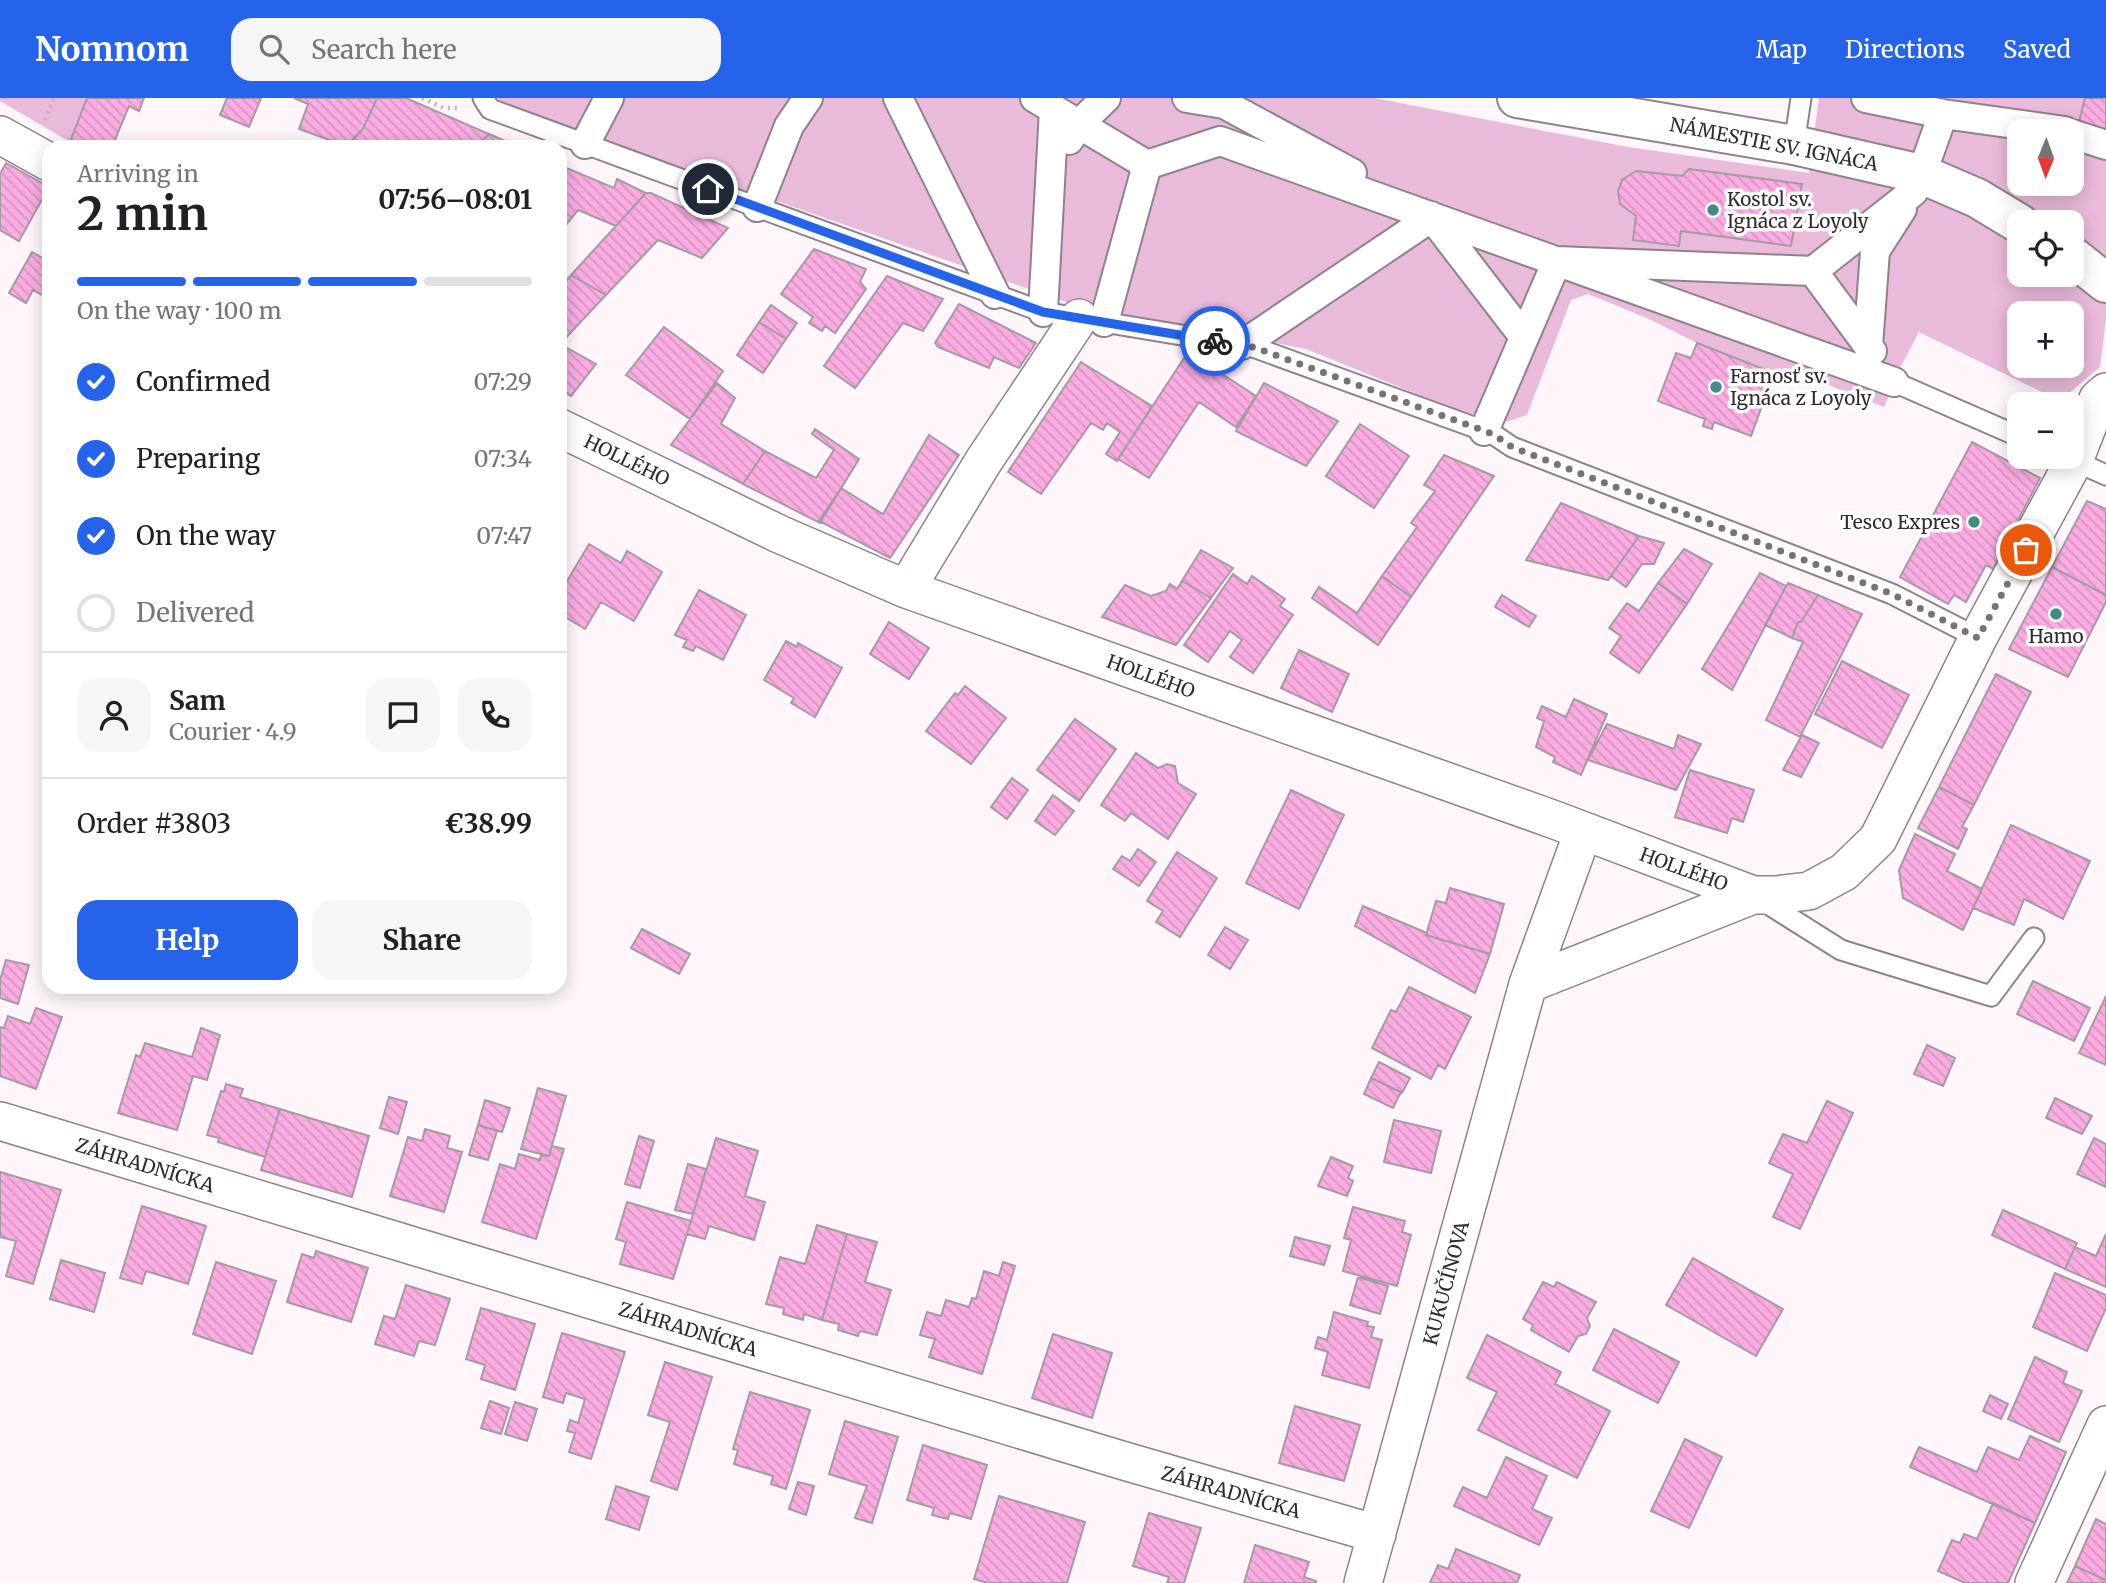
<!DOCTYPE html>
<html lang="en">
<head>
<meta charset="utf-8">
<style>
  body { margin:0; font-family:Merriweather,serif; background:#f6f6f6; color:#202124; height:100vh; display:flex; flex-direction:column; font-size:26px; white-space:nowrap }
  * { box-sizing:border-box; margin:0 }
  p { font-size:23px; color:#757577 }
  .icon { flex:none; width:38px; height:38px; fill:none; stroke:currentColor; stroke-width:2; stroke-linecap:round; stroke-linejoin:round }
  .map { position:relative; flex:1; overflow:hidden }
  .details { position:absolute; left:42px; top:42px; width:525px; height:854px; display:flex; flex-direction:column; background:#fff; border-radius:21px; box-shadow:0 4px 18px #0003 }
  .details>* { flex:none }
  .needle { width:46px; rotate:181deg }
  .controls { position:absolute; left:2007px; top:21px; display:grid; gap:14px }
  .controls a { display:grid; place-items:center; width:77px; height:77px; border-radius:14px; background:#fff; box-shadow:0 4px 18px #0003; font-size:35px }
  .pin { position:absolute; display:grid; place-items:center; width:60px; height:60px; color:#fff; margin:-30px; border:4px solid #fff; border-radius:50%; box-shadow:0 2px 7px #0007 }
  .courier { position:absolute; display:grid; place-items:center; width:70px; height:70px; margin:-35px; border:5px solid #2563eb; border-radius:50%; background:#fff; color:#222; box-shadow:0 2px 9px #0007 }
  .head em { font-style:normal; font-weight:700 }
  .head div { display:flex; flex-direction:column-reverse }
  .head { display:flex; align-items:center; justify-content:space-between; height:119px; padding:0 35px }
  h1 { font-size:46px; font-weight:700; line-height:52px }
  .bar { display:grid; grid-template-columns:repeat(4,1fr); gap:10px 7px; align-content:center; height:84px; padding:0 35px }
  .bar i { height:9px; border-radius:5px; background:#e0e0e0 }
  .bar .active { background:#2563eb }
  .bar p { grid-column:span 4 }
  .line { display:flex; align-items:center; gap:18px; padding:0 35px; border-top:2px solid #e0e0e0 }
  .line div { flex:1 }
  .round { display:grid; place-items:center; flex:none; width:74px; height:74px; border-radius:21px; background:#f6f6f6 }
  ol { padding:0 35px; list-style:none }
  li { display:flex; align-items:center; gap:21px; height:77px }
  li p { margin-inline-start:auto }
  li .icon { padding:7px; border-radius:50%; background:#2563eb; color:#fff; stroke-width:4 }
  li:last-child { color:#757577 }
  li i { width:38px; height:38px; border:4px solid #e0e0e0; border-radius:50% }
  .button { display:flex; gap:14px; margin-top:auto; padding:14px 35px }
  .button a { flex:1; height:80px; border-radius:21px; background:#2563eb; color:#fff; font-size:28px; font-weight:700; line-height:80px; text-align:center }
  .button a+a { background:#f6f6f6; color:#202124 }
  header { display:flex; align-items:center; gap:42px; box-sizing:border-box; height:98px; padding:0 35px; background:#2563eb; color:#fff }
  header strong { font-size:33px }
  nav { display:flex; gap:38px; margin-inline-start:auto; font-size:24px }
  .search { width:490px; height:63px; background:#f6f6f6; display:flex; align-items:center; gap:18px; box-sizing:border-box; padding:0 24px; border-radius:21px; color:#757577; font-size:26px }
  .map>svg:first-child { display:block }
  .park { fill:#eabada; fill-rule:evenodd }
  .building { fill:url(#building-back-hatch); stroke:#a59ba2; stroke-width:2 }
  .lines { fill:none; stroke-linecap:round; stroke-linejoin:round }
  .service-casing { stroke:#8e838a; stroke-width:23 }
  .pedestrian-casing { stroke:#8e838a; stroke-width:32 }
  .minor-casing { stroke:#8e838a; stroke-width:40 }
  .tertiary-casing { stroke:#8e838a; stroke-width:42 }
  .path { stroke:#bdb5ba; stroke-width:4.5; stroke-dasharray:2 5; stroke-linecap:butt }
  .service { stroke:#fff; stroke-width:19 }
  .pedestrian { stroke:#fff; stroke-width:28 }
  .minor { stroke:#fff; stroke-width:37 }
  .tertiary { stroke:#fff; stroke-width:38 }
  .done { stroke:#787276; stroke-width:7; stroke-dasharray:0 12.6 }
  .route { stroke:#2563eb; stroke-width:9 }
  .poi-dot { fill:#448b85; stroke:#fff; stroke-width:2.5 }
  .labels { text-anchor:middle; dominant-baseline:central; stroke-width:7; stroke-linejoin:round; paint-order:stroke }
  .street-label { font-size:19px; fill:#2f2b2e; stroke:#fff }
  .poi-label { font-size:19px; fill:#2f2b2e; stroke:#fff; text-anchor:start }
</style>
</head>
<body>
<header>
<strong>Nomnom</strong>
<div class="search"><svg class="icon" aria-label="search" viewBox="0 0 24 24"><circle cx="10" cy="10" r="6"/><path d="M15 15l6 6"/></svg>Search here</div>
<nav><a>Map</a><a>Directions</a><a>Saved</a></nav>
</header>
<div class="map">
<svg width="2106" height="1485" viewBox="0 0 2106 1485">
  <defs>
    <pattern id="building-back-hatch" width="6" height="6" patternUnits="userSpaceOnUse" patternTransform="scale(1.75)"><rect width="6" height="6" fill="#faace2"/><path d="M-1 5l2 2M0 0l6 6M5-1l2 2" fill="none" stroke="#d794c2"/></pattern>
  </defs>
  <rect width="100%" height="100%" fill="#fff6fc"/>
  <path class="park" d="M0,0H87L70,44L0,3Z
    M495,0H1374L1628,49L1809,75L1819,0H2085L2079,24L2106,31V221L2100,269L2060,303L1919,234L1901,268L1884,309L1785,270L1774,275L1697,245L1649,221L1588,196L1571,202L1527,317L1506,324L1456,312L1306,251L1072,206L544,22ZM2020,33H2072V86H2020ZM2020,124H2072V177H2020ZM2020,215H2072V268H2020Z"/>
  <path class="building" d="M87,0H144L139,13L129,8L112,49H82L70,44Z
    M227,0H261L249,29L220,17Z
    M294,0H377L363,31L346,48L299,31L308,6Z
    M377,0H406L489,36L476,49H346L363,31Z
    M2085,0H2106V31L2079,24Z
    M489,36L519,49H476Z
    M6,65L49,89L19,143L0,132V76Z
    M564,69L614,90L617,81L646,95L616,128L578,112L565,128L560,124V73Z
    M1689,71L1802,86L1791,148L1681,133L1679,148L1633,142L1636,118L1620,106L1618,93L1622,82L1636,73L1682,78Z
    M646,95H651L728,130L702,160L658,142L606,197L571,177Z
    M814,151L866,171L860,184L866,191L835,235L825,228L822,233L809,225L813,219L781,196Z
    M32,154L46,162L49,157V201L33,192L26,205L9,195Z
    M571,177L606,197L560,246V190Z
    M887,178L943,201L923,233L903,225L855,290L824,268Z
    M959,206L1036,245L1019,270L994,259L989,270L938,249L935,245Z
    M771,207L797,225L786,241L759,224Z
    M759,224L786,241L763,275L737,257Z
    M664,229L723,273L690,321L626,277Z
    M1697,245L1774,275L1751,338L1714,324L1712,331L1703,328L1705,321L1658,303L1676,255L1691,260Z
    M560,246L596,266L571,298L560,292Z
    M1188,254L1256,298L1236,329L1199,304L1149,380L1118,361Z
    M1081,264L1152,308L1117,363L1106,356L1120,334L1107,325L1103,332L1091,325L1041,396L1008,374Z
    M717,285L735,300L721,326L765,353L743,386L671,347Z
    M1264,285L1338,323L1306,368L1236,333Z
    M1360,326L1409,358L1374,410L1326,378Z
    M815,331L859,361L820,425L743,386L765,353L816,380L834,352L812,336Z
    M929,337L959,357L890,460L819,423L841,390L883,416Z
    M1972,344L2040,380L1993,471L1986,467L1966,504L1954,497L1948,506L1900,479Z
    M1444,357L1494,378L1411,499L1382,478L1417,429L1411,425L1435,393L1424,387Z
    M2087,403L2106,411V497L2052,469Z
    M1561,405L1639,438L1608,482L1526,462Z
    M1639,438L1664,445L1654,466H1642L1626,489L1611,478Z
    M589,446L621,465L627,453L662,474L634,523L601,504L585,531L560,516V495Z
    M1684,451L1712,466L1687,506L1658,485Z
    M1201,452L1233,470L1211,500L1182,483Z
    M2052,469L2106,497V504L2068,579L2009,551Z
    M1760,475L1786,488L1732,592L1702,571Z
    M1233,476L1247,486L1252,478L1285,501L1280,508L1293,517L1253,575L1230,559L1242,542L1230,533L1208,564L1184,547Z
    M1382,478L1411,499L1378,547L1312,500L1319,489L1357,515Z
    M1182,483L1211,500L1176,547L1102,519L1125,487L1151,498L1166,493L1170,486L1177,491Z
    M1658,485L1687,506L1639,575L1610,555L1621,538L1609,530L1627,505L1639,513Z
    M1788,485L1818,497L1801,524H1798L1792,540L1765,527Z
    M699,492L746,517L723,562L696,548L693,553L683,549L687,542L675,537Z
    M1502,497L1536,518L1529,529L1495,509Z
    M1818,497L1862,516L1800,639L1766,622L1803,544L1792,540L1798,524H1801Z
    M889,524L929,550L909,581L870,556Z
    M786,543L797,549L798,545L842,570L815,619L791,605L794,600L764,582Z
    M1299,552L1349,576L1332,614L1281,590Z
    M1842,563L1909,597L1882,650L1815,616Z
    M1996,576L2031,594L1974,707L1939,689Z
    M965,588L1006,620L971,666L926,633L955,595L958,597Z
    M1574,601L1607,616L1581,677L1553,664L1555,659L1536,649L1544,623L1537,620L1542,608L1566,619Z
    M1075,621L1116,651L1079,703L1037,672Z
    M1607,626L1674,651L1678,637L1701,646L1676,692L1588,662Z
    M1802,637L1819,645L1801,679L1783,672Z
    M1136,655L1158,670L1167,666L1175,668L1178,685L1196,696L1168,741L1131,715L1125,723L1101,707Z
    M1690,672L1754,692L1743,724L1732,720L1727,735L1675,719Z
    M1012,680L1028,692L1007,721L991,709Z
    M1939,689L1974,707L1962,729L1967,731L1958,751L1918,730Z
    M1291,692L1344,717L1299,811L1246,785Z
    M1053,697L1074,713L1055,737L1035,723Z
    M2011,727L2090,763L2063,821L2024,801L2014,827L1973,810Z
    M1915,736L1955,756L1947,773L1982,791L1963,832L1903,800L1899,772Z
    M1138,751L1156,764L1139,788L1113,771L1122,758L1130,763Z
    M1177,754L1217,780L1180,839L1156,824L1163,813L1147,803Z
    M1450,790L1504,806L1490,856L1426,837L1436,803L1446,805Z
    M1363,808L1427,835L1426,837L1490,856L1475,895L1355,828Z
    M1225,829L1248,842L1230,871L1208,857Z
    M642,831L690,856L679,876L631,850Z
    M6,862L29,867L18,906L0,900V882Z
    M2033,883L2090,910L2074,943L2017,916Z
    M1409,889L1471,919L1445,971L1438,967L1431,981L1372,950L1391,912L1396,914Z
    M2106,898V967L2079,955Z
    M36,910L62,919L36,991L0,978V929L4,930L8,918L30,926Z
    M201,930L220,937L207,982L193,978L177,1032L118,1015L136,957L140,959L145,945L192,959Z
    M1927,947L1955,960L1943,988L1914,976Z
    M1379,964L1410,980L1402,995L1371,980Z
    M1371,980L1401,994L1393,1010L1364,996Z
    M226,986L243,991L240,999L280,1011L265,1059L218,1044L219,1040L207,1037L221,993L224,994Z
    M538,990L566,998L549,1058L521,1051Z
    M389,999L407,1004L398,1036L380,1030Z
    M2055,1000L2092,1018L2082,1036L2046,1020Z
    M485,1002L510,1010L502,1034L478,1027Z
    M1827,1003L1853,1015L1800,1131L1773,1119L1793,1076L1769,1065L1783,1036L1807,1045Z
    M280,1011L369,1038L352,1099L261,1072Z
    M1394,1022L1441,1033L1431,1075L1384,1064Z
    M478,1027L497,1033L488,1062L469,1057Z
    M425,1031L450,1038L447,1050L462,1054L444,1114L390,1098L408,1039L422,1043Z
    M639,1038L654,1043L640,1090L625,1086Z
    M716,1040L758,1053L745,1098L765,1104L754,1142L709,1128L705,1141L687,1136Z
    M2094,1040L2106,1046V1089L2077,1076Z
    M552,1048L564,1051L536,1141L482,1124L500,1066L515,1071L519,1056L540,1062L541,1057L549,1058Z
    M1331,1059L1353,1068L1348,1080L1353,1083L1347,1098L1318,1088Z
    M688,1066L706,1071L693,1116L675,1112Z
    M0,1074L61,1092L33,1186L6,1178L16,1143L0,1139Z
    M627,1104L691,1123L673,1181L620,1166L626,1144L616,1141Z
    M142,1108L206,1128L188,1186L146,1173L142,1186L120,1180Z
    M1353,1109L1405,1123L1402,1134L1411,1137L1397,1188L1343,1173L1351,1142L1344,1140Z
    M2003,1112L2077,1145L2065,1171L1992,1137Z
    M817,1127L847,1136L822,1222L804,1216L803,1222L783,1216L784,1210L766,1206L780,1159L805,1166Z
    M847,1136L877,1144L865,1184L891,1192L877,1237L860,1233L858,1238L838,1232L839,1226L822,1222Z
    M2106,1136V1189L2065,1171L2075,1149L2096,1158Z
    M1295,1139L1330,1148L1324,1167L1290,1158Z
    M316,1153L368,1170L351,1224L287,1204L302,1156L314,1160Z
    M1693,1160L1783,1211L1756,1258L1666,1207Z
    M61,1162L105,1175L94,1214L50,1201Z
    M216,1164L276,1183L252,1256L193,1236Z
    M1003,1164L1015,1168L982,1276L929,1259L935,1241L920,1237L927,1214L941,1218L946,1202L969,1209L972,1200L976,1201L984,1173L999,1178Z
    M2055,1175L2106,1197V1210L2087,1253L2033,1229Z
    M1358,1179L1388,1188L1380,1216L1350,1207Z
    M1543,1184L1554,1189L1557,1184L1596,1204L1587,1220L1590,1228L1586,1236L1578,1238L1569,1254L1531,1232L1533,1227L1523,1221Z
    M406,1187L450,1201L435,1247L419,1243L414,1258L375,1246L384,1218L395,1221Z
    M481,1210L535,1226L515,1292L481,1281L485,1267L466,1261Z
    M1334,1214L1368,1224L1367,1228L1374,1229L1371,1239L1382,1242L1369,1290L1322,1277L1328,1254L1315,1250L1318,1239L1327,1242Z
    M1614,1231L1679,1264L1658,1305L1593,1272Z
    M562,1235L625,1254L591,1361L569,1354L575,1335L567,1333L570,1322L578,1325L585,1301L566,1295L563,1305L543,1299Z
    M1053,1236L1112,1255L1092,1320L1032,1300Z
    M1487,1237L1561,1274L1555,1286L1610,1313L1577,1380L1478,1332L1497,1294L1467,1280Z
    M2035,1259L2067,1274L2063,1285L2082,1293L2059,1344L2008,1321Z
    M665,1264L712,1279L677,1392L651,1383L670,1324L648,1317Z
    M750,1294L810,1312L786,1391L771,1386L773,1378L734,1366L738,1352L733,1351Z
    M1990,1297L2008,1306L2001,1321L1983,1313Z
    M490,1303L509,1310L501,1336L481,1330Z
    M515,1304L537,1311L527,1343L505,1336Z
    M1295,1308L1360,1327L1344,1383L1279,1365Z
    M845,1323L898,1339L872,1425L855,1420L867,1388L829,1376Z
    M2030,1338L2066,1354L2035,1425L1910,1369L1919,1349L1977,1374L1988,1349L2019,1362Z
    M1685,1341L1722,1359L1689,1430L1651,1413Z
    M923,1347L987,1367L971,1421L950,1415L948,1421L932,1417L934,1410L907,1402Z
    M1506,1359L1547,1378L1532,1411L1552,1420L1539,1447L1454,1408L1463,1389L1487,1400Z
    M798,1384L814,1388L806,1417L789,1411Z
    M616,1388L649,1399L639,1432L606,1421Z
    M999,1398L1085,1424L1067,1485H988L974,1481Z
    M1993,1405L2035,1425L2008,1485H1965L1938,1473L1952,1442L1960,1445L1964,1436L1977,1441Z
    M1149,1415L1201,1430L1184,1485H1167L1169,1479L1133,1468Z
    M2096,1421L2106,1426V1482L2075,1468Z
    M1255,1447L1309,1464L1304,1479L1316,1483V1485H1244Z
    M1456,1451L1520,1477L1517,1485H1430L1438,1467L1448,1471Z
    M2075,1468L2106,1482V1485H2067Z"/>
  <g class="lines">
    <g class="service-casing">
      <path id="service" d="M483,0L490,11L1043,214L1253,249L1493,336L1512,349L1892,496L1978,540
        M1794,47L1801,0
        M1894,284L2020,339
        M2066,359L2106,377
        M1760,801L1841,852L1991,898L2034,840"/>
    </g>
    <g class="pedestrian-casing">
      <path id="pedestrian" d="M898,0L995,196
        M1035,0L1147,67L1220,43L1894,284
        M1187,0L1224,6L1352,75
        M1866,0L1943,16L2065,33
        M2072,36L2106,47
        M1069,42L1079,26L1106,0
        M585,46L609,0
        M1927,61L1943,16
        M757,109L789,28L808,0
        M1431,118L1524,239
        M1813,173L1872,253
        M1043,214L1054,11
        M1104,224L1147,67
        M1242,247L1432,119
        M1868,248L1875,153L1902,111
        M1484,333L1557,163L1813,173L1913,94"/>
    </g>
    <g class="minor-casing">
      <path id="minor" d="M0,37L49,64
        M560,330L779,436L906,491L1555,722L1753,797
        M906,491L983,364L1079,220
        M1528,886L1753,797H1776L1809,793L1844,774L1878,741L1978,540L2074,363L2098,301L2106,294
        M0,1023L1121,1362L1377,1436
        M1363,1485L1528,886L1583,734
        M2034,1485L2106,1327"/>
    </g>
    <g class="tertiary-casing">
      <path id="tertiary" d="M1517,0L1794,47L1921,76L1977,100L2020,126
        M2072,158L2106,185"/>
    </g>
    <path class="path" d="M422,0L444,10H457
      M45,22L54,0"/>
    <use href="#service" class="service"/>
    <use href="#pedestrian" class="pedestrian"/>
    <use href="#minor" class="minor"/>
    <use href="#tertiary" class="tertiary"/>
  </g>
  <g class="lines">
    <path class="done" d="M1215,243L1253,249L1493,336L1512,349L1892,496L1978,540L2026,452"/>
    <path class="route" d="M708,91L1043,214L1215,243"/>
  </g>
  <g class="poi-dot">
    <circle cx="1713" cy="112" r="7"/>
    <circle cx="1716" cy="289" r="7"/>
    <circle cx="1974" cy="424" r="7"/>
    <circle cx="2056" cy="516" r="7"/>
  </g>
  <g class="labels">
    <g class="street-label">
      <text transform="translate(1774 46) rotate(11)">NÁMESTIE SV. IGNÁCA</text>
      <text transform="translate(627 362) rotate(26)">HOLLÉHO</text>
      <text transform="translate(1151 578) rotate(20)">HOLLÉHO</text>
      <text transform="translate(1684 771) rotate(20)">HOLLÉHO</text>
      <text transform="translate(145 1067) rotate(17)">ZÁHRADNÍCKA</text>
      <text transform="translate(1446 1185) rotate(-75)">KUKUČÍNOVA</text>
      <text transform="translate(688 1231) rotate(17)">ZÁHRADNÍCKA</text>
      <text transform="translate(1231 1394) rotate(16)">ZÁHRADNÍCKA</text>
    </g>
    <g class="poi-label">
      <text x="1727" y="101">Kostol sv.<tspan x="1727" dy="22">Ignáca z Loyoly</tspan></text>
      <text x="1730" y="278">Farnosť sv.<tspan x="1730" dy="22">Ignáca z Loyoly</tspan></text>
      <text x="1960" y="424" text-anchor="end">Tesco Expres</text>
      <text x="2056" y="538" text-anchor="middle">Hamo</text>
    </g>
  </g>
</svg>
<div class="controls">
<a><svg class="needle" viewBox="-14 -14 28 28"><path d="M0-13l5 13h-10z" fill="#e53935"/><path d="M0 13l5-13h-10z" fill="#757577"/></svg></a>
<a><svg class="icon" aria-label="locate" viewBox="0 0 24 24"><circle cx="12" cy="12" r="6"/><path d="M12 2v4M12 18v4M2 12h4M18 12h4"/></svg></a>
<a>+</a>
<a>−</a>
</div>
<div class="pin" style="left:2026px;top:452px;background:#ea580c"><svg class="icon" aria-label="bag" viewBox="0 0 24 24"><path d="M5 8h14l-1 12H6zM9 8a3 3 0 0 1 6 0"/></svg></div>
<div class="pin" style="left:708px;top:91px;background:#1f2937"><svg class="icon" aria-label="home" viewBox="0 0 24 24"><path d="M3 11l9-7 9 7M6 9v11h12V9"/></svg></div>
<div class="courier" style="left:1215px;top:243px"><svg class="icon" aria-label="bike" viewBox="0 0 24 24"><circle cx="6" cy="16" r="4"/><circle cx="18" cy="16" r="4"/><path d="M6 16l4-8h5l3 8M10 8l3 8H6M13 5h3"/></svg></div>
<section class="details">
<div class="head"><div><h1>2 min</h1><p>Arriving in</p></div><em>07:56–08:01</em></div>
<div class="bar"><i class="active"></i><i class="active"></i><i class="active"></i><i></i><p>On the way · 100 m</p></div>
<ol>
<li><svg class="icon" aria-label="check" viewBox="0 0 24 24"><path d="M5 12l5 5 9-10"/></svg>Confirmed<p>07:29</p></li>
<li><svg class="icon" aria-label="check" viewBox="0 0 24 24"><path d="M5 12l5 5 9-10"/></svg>Preparing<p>07:34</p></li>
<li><svg class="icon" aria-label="check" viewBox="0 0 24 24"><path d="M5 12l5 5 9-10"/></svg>On the way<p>07:47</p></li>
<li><i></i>Delivered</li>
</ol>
<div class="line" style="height:126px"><a class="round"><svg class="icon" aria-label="person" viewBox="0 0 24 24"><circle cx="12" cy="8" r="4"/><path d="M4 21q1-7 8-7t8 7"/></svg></a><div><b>Sam</b><p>Courier · 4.9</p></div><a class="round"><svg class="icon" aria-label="chat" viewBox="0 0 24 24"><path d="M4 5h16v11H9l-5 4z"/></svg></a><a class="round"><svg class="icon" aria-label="phone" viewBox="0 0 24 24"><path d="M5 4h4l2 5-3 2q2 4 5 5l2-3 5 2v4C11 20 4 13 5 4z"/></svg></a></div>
<div class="line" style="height:91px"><div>Order #3803</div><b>€38.99</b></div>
<div class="button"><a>Help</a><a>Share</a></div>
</section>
</div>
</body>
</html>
